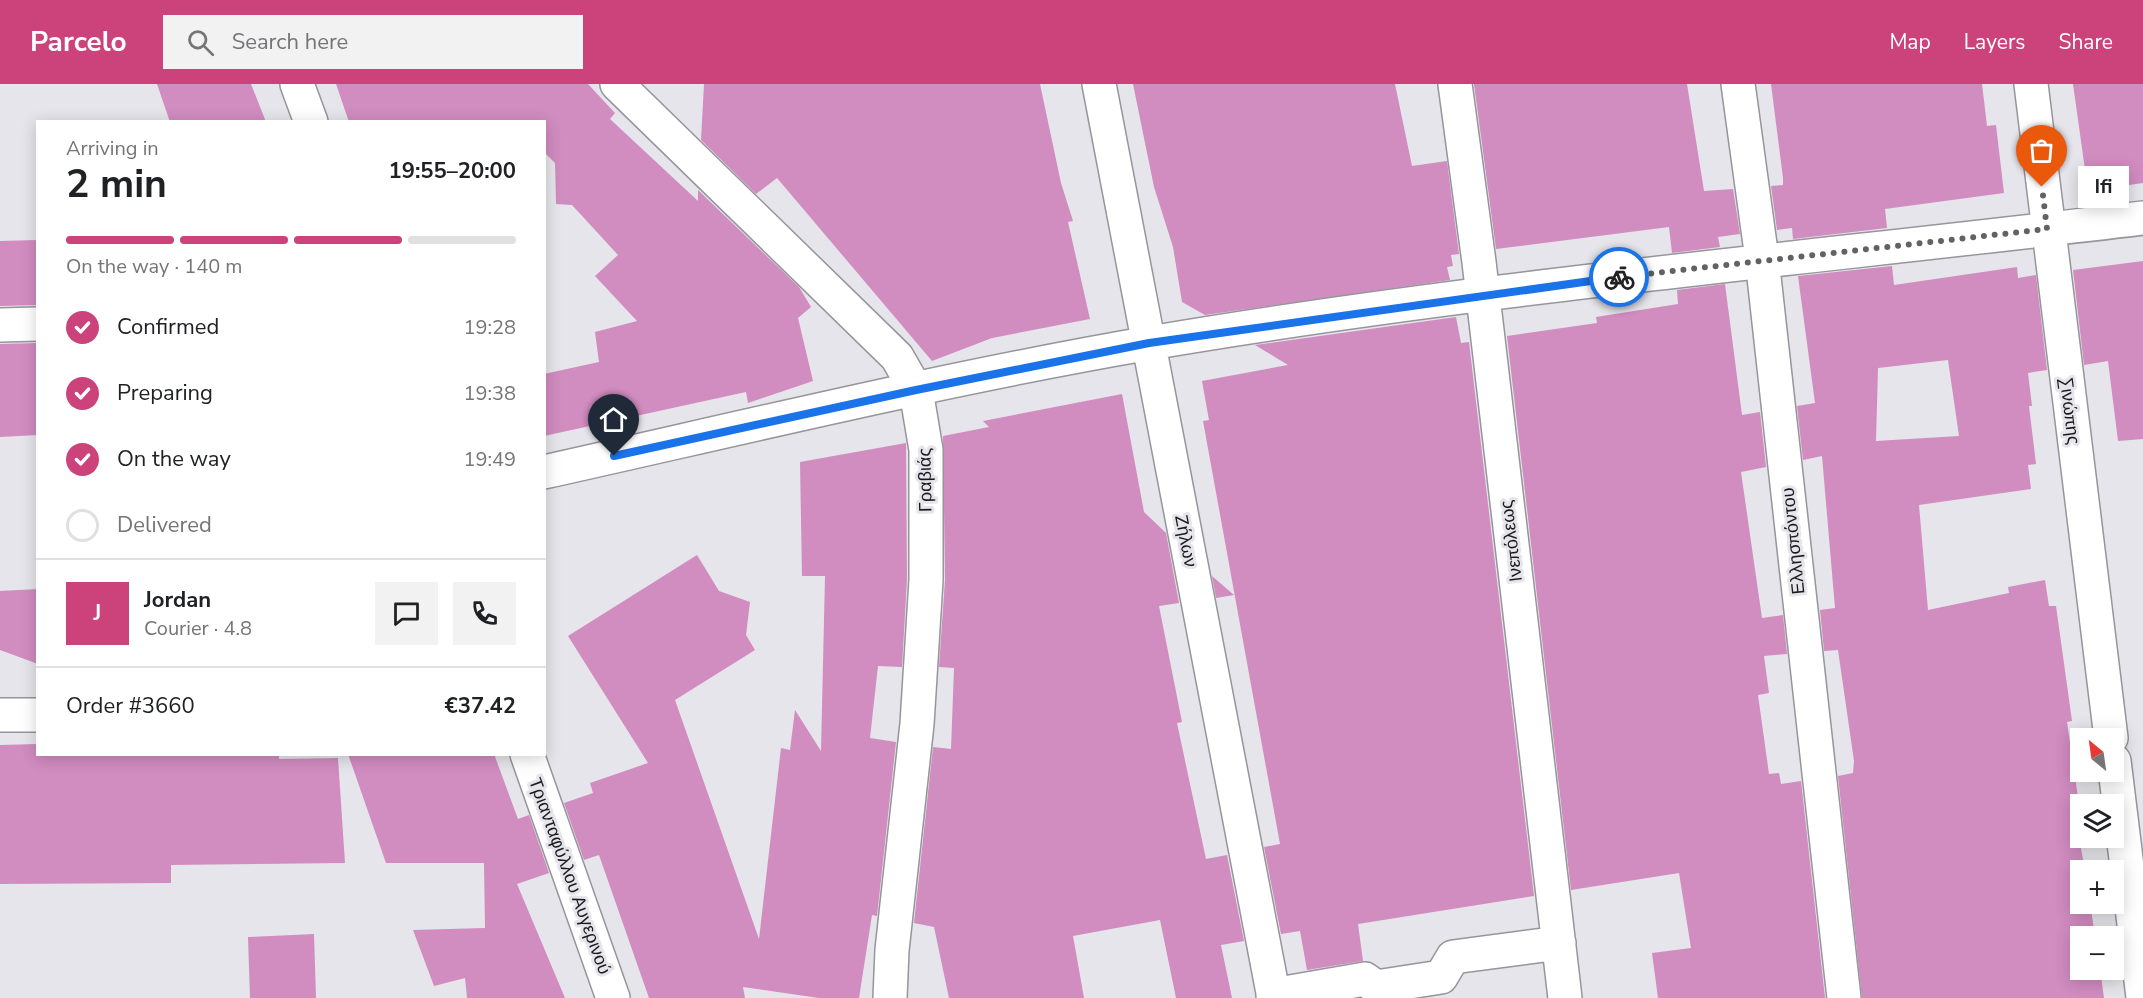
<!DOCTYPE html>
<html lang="en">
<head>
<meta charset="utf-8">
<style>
  body { margin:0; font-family:"Nunito Sans",sans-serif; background:#f2f2f2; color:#202124; height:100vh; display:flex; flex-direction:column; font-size:22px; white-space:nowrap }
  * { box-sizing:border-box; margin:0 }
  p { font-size:20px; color:#757577 }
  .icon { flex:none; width:33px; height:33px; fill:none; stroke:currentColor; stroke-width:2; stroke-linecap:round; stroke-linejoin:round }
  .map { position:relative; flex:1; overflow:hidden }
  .panel { position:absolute; left:36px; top:36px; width:510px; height:636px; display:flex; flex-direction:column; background:#fff; border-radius:0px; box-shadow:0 3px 15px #0003 }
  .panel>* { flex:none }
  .needle { width:39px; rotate:331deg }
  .controls { position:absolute; left:2070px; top:644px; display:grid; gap:12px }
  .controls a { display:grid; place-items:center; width:54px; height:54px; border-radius:0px; background:#fff; box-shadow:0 3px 15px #0003; font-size:30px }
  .pin { position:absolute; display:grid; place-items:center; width:51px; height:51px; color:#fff; margin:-62px -26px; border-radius:50% 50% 50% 0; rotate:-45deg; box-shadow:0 0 6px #0007 }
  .pin .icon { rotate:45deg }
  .courier { position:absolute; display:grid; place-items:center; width:60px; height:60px; margin:-30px; border:4px solid #1a73e8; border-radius:50%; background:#fff; color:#222; box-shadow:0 2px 8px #0007 }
  .bubble { position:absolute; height:42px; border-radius:0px; background:#fff; box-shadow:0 3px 15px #0003; font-size:20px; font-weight:700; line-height:42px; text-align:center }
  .headline em { font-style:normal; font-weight:700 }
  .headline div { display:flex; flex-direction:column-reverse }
  .headline { display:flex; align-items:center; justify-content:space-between; height:102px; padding:0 30px }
  h1 { font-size:39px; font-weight:700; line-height:45px }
  .bar { display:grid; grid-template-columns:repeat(4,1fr); gap:9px 6px; align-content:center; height:72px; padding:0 30px }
  .bar i { height:8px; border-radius:4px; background:#e0e0e0 }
  .bar .active { background:#cc427a }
  .bar p { grid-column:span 4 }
  .line { display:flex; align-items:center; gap:15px; padding:0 30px; border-top:2px solid #e0e0e0 }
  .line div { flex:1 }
  .round { display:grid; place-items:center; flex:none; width:63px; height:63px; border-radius:0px; background:#f2f2f2 }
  ol { padding:0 30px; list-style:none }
  li { display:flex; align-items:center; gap:18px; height:66px }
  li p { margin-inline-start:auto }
  li .icon { padding:6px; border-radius:50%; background:#cc427a; color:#fff; stroke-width:4 }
  li:last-child { color:#757577 }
  li i { width:33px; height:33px; border:3px solid #e0e0e0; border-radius:50% }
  header { display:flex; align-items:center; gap:36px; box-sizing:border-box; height:84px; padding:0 30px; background:#cc427a; color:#fff }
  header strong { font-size:28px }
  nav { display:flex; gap:33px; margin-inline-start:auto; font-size:21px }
  .search { width:420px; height:54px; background:#f2f2f2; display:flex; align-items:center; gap:15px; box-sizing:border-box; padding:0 21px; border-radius:0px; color:#757577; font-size:22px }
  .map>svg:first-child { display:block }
  .building { fill:#d18cc0; fill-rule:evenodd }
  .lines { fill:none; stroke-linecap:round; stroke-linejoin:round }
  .minor-casing { stroke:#95959b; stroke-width:36 }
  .minor { stroke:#fff; stroke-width:33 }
  .done { stroke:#626265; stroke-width:6; stroke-dasharray:0 10.8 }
  .route { stroke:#1a73e8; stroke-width:8 }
  .labels { text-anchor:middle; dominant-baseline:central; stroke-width:6; stroke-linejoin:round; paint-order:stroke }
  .street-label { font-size:18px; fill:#1b1b1d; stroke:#e5e5eb }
</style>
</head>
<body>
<header>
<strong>Parcelo</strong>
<div class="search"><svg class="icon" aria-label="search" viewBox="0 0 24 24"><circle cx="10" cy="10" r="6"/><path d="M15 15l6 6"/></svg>Search here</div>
<nav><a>Map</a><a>Layers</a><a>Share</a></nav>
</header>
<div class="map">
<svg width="2143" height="914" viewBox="0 0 2143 914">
  <rect width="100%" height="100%" fill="#e5e5eb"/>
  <path class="building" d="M157,0H251L266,38H170Z
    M336,0H588L615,29L610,35L698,117V106L799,203L811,223L798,234L813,297L748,319L746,308L544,352V290L599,278L595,248L637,237L595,192L618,171L572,121L556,120L555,79L544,68V38H349Z
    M704,0H1040L1061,99L1073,137L1068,138L1090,235L992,254L932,277L777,94L756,110L701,56Z
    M1133,0H1395L1412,82L1447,77L1459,170L1451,171L1453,182L1447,183L1450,196L1205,231L1182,218L1173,163L1154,103Z
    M1474,0H1687L1704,107L1733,105L1740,150L1718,153L1720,163L1672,169L1669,143L1496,165Z
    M1771,0H1982L1987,42L1996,41L2004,109L1885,125L1887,144L1793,155L1792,144L1777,146L1771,102L1783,101V94Z
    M2073,0H2143V99L2088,107Z
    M38,156V221L0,222V157Z
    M2143,177V355L2118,357L2108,277L2084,281L2073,186Z
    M1892,182L1894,201L2017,183L2018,194L2036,191L2047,286L2028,289L2032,322H2029L2036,380L2028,381L2031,405L1919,421L1928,526L2009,509L2008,503L2045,496L2049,522H2056L2072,637L2067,638L2080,727V759L2085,786H2080V819H2090L2095,852H2080V885H2100L2104,914H1862L1838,692L1853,689L1854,677L1838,566L1824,567L1820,526L1835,524L1822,372L1803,376L1797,322L1815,319L1798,192ZM1948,276L1959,352L1876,357L1878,284Z
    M1725,200L1742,331L1760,328L1766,383L1741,388L1762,534L1783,531L1787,570L1764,572L1769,609L1758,611L1769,690L1779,689L1781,700L1801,697L1825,914H1658L1652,869L1691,864L1679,789L1571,806L1507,252L1597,239L1596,233L1678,220L1677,206Z
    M1456,233L1461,259L1469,258L1534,812L1358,840L1363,877L1307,886L1300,847L1281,850L1264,763L1280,760L1203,337L1209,336L1202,297L1288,281L1255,261Z
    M38,259V351L0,353V260Z
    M1122,310L1144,428L1166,449L1179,519L1159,522L1182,638L1177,639L1206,775L1227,771L1244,857L1221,861L1232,914H1176L1160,836L1073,852L1084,914H949L934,843L914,839L933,663L951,665L954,584L939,583L945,496L943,352L989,343L983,337Z
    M906,359L907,495L902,583L878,582L870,654L896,658L877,832L872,831L859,914H819L743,903L745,914H649L599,771L584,776L564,719L593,709L590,699L648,679L568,552L697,471L719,507L750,518L746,551L755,566L675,616L759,855L781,664L790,666L795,626L821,667L825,492H802L800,378Z
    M1212,492L1234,511L1216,514Z
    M38,505V580L0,566V507Z
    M38,660V670H279V675L338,674L345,779L171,781V799L0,800V661Z
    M348,670H494L518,735L529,731L549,789L517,800L565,914H467L465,894L434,902L413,846L485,844L484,779H386Z
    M314,850L316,914H250L248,853Z"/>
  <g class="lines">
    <g class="minor-casing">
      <path id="minor" d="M297,0L311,38
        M617,0L897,273L916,306L926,366V496L917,640L892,866L890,914
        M1099,0L1274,914
        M1455,0L1479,178L1565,914
        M1738,0L1762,175L1844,914
        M2031,0L2111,654
        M0,241L38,240
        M544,388C746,343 947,294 1150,259C1479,203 1812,174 2143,134
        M0,631H38
        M527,670L613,914
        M2114,677L2143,913
        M1273,911L1365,895L1376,903L1441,893L1453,873L1559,859"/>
    </g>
    <use href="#minor" class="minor"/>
  </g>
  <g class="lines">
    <path class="done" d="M1619,193L2047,145L2042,103"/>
    <path class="route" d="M614,372L916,306L1149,259L1619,193"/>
  </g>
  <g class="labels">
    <g class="street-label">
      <text transform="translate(2070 327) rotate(83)">Σινώπης</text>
      <text transform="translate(925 396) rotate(-91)">Γραβιάς</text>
      <text transform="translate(1186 457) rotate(79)">Ζήλων</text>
      <text transform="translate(1511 457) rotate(-97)">Ινεπόλεως</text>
      <text transform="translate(1793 457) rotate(-96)">Ελλησπόντου</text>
      <text transform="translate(570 792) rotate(70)">Τριανταφύλλου Αυγερινού</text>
    </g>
  </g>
</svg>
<div class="controls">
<a><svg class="needle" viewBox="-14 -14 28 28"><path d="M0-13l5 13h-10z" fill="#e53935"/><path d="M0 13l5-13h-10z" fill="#757577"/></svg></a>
<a><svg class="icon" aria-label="layers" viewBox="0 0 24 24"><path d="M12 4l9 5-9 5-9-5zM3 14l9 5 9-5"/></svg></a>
<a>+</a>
<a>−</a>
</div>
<div class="pin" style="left:2042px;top:103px;background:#ea580c"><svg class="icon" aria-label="bag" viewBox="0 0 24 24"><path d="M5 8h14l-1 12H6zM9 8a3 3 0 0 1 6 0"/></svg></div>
<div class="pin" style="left:614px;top:372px;background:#1f2937"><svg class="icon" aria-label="home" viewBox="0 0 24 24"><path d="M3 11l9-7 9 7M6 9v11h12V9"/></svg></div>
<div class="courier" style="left:1619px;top:193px"><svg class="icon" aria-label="bike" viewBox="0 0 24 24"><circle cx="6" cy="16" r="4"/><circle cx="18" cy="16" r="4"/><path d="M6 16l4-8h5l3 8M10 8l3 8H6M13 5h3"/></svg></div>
<div class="bubble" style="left:2078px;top:82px;width:51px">Ifi</div>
<section class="panel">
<div class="headline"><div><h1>2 min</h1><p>Arriving in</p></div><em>19:55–20:00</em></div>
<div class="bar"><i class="active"></i><i class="active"></i><i class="active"></i><i></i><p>On the way · 140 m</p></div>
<ol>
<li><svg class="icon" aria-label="check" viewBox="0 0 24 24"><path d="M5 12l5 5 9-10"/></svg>Confirmed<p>19:28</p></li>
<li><svg class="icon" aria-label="check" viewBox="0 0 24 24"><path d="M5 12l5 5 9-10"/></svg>Preparing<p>19:38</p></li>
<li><svg class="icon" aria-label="check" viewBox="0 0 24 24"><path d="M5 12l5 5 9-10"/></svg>On the way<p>19:49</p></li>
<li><i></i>Delivered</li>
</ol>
<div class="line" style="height:108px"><b class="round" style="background:#cc427a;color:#fff">J</b><div><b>Jordan</b><p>Courier · 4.8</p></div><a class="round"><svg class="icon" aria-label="chat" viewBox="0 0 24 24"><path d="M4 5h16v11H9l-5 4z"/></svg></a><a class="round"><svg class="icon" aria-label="phone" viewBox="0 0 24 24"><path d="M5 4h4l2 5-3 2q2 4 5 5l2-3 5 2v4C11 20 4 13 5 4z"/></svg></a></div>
<div class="line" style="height:78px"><div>Order #3660</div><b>€37.42</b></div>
</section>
</div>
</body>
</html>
